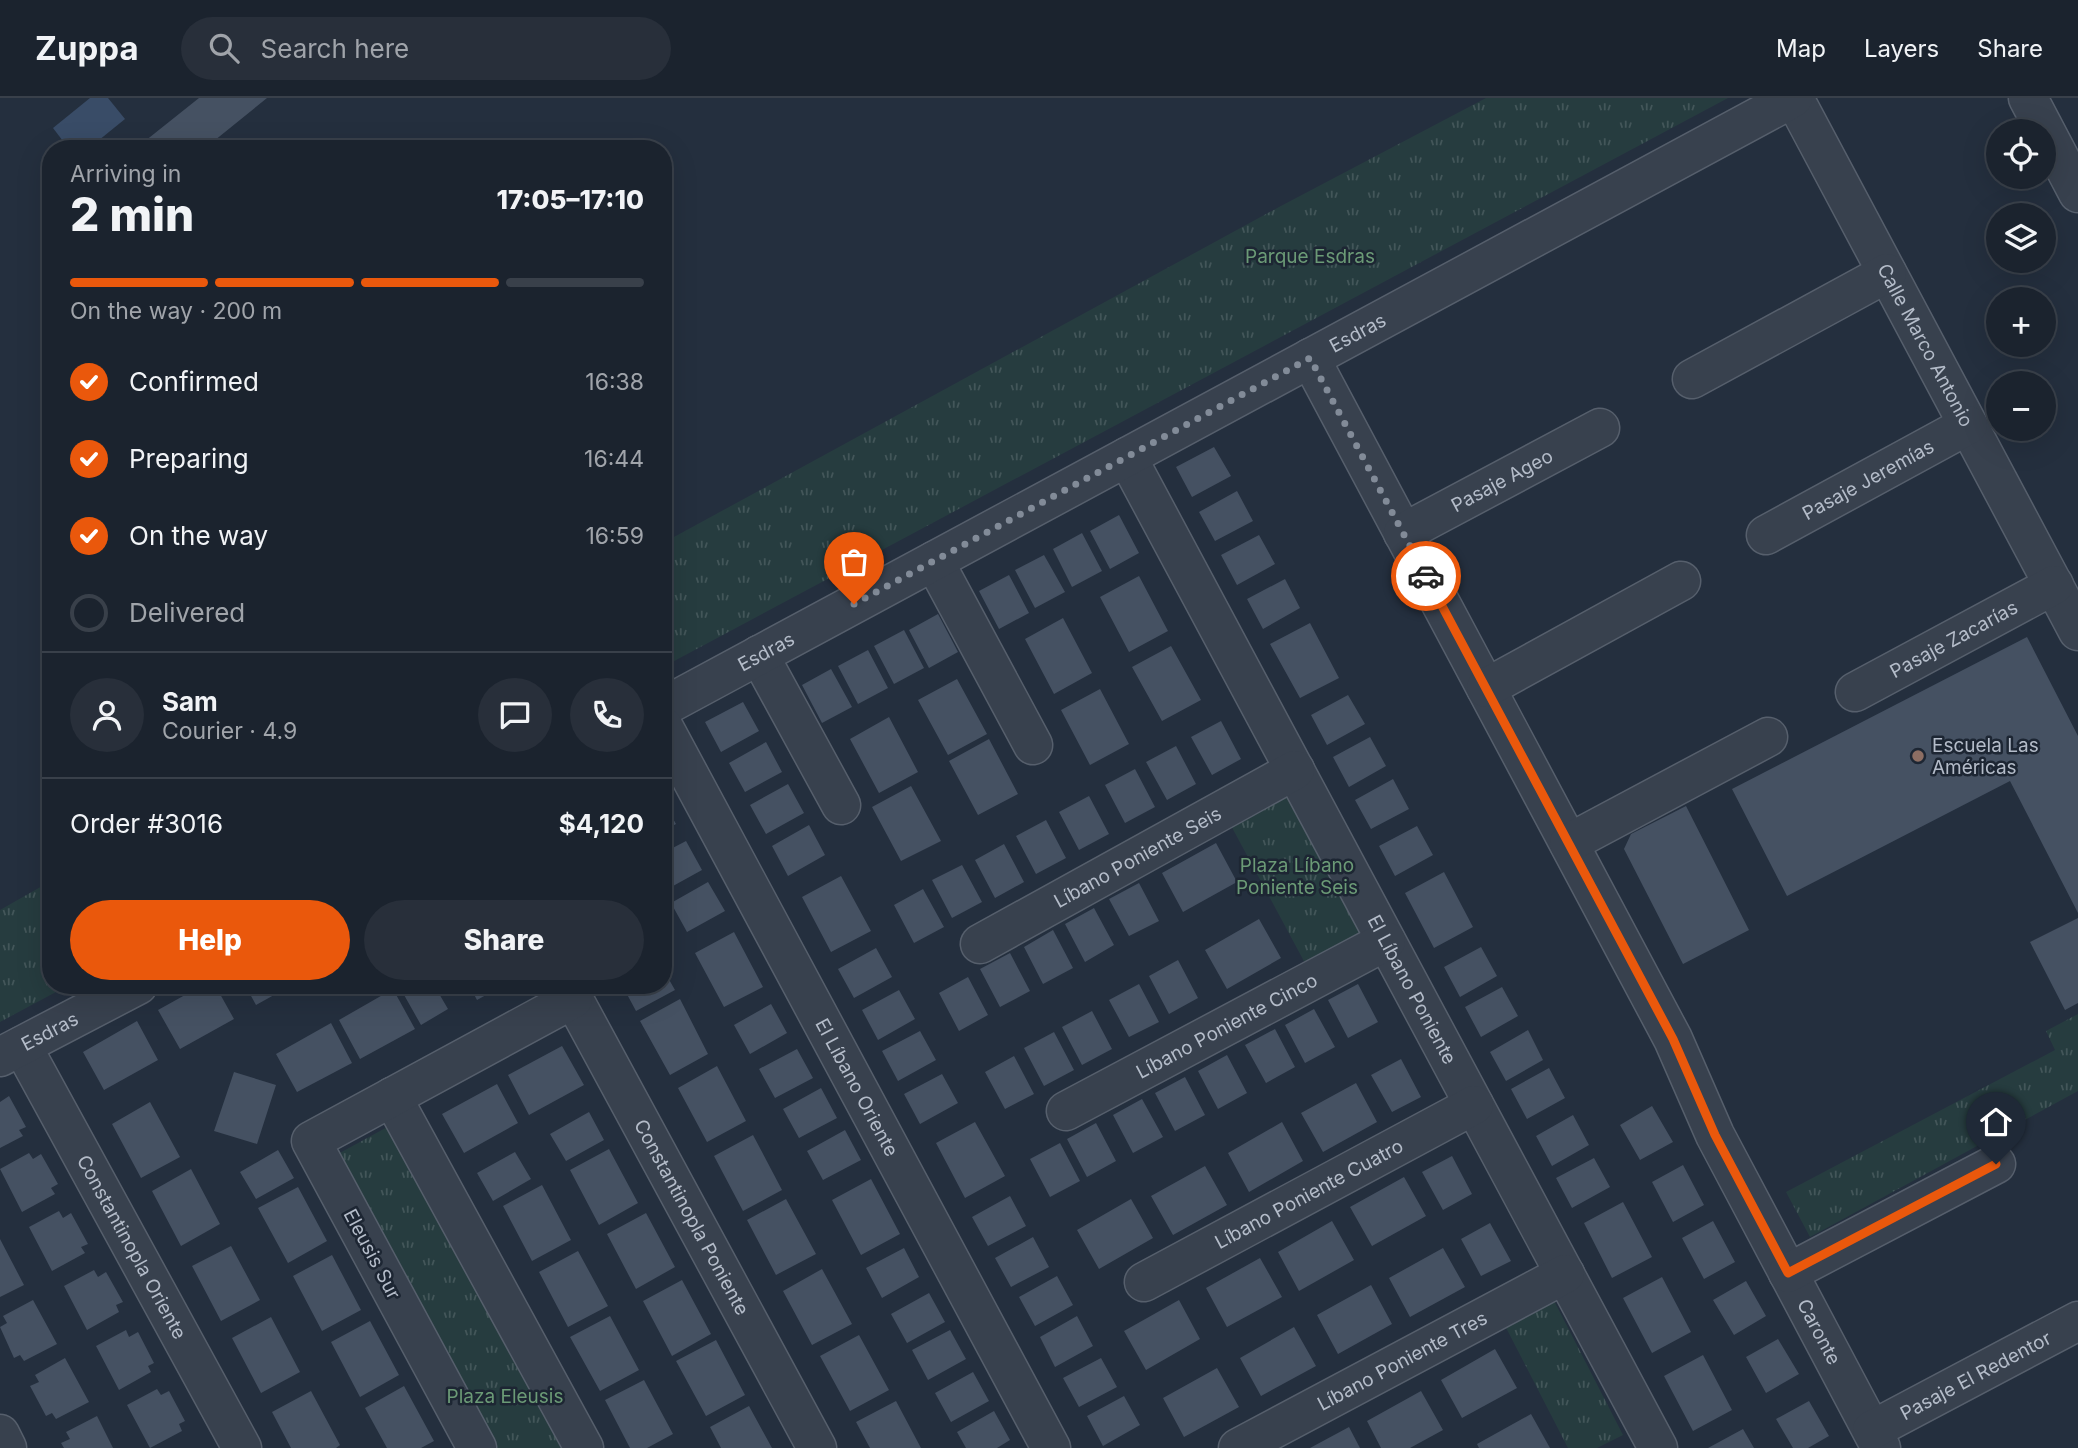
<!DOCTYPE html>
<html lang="en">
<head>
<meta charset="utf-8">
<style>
  body { margin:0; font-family:Inter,sans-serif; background:#282f3a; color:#f1f3f6; height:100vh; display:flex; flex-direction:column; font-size:26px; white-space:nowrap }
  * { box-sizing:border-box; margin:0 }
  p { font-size:23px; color:#a0a4aa }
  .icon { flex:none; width:38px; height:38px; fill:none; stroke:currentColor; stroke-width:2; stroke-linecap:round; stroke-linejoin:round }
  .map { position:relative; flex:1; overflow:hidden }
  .details { position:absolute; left:42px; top:42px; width:630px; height:854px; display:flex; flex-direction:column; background:#1b232e; border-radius:28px; box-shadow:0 7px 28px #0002,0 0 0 2px #39404a }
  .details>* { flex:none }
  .tools { position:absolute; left:1986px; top:21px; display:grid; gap:14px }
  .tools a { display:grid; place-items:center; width:70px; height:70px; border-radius:50%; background:#1b232e; box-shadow:0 7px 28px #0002,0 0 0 2px #39404a; font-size:35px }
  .pin { position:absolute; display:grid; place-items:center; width:60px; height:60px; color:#fff; margin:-72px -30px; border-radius:50% 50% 50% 0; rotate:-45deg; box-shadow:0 0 7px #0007 }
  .pin .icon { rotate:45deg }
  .courier { position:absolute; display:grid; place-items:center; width:70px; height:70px; margin:-35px; border:5px solid #ea580c; border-radius:50%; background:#fff; color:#222; box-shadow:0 2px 9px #0007 }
  .head em { font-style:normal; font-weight:800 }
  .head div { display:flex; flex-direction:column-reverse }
  .head { display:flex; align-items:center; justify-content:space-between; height:119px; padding:0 28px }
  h1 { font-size:46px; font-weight:800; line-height:52px }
  .bar { display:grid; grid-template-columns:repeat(4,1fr); gap:10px 7px; align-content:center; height:84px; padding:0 28px }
  .bar i { height:9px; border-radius:5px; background:#39404a }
  .bar .active { background:#ea580c }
  .bar p { grid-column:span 4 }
  .line { display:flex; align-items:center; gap:18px; padding:0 28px; border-top:2px solid #39404a }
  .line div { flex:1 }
  .round { display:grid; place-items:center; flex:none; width:74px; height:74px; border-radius:37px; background:#282f3a }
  ol { padding:0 28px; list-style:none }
  li { display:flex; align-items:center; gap:21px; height:77px }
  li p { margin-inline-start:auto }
  li .icon { padding:7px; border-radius:50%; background:#ea580c; color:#fff; stroke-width:4 }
  li:last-child { color:#a0a4aa }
  li i { width:38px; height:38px; border:4px solid #39404a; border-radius:50% }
  .primary-button { display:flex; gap:14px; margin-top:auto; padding:14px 28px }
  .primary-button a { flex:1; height:80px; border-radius:42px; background:#ea580c; color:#fff; font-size:28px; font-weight:800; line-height:80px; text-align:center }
  .primary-button a+a { background:#282f3a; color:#f1f3f6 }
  header { display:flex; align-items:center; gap:42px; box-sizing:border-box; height:98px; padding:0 35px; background:#1b232e; border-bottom:2px solid #39404a }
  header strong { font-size:33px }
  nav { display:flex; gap:38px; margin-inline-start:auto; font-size:24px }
  .search { width:490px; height:63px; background:#282f3a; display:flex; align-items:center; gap:18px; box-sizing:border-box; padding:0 24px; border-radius:38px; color:#a0a4aa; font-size:26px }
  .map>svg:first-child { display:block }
  .park { fill:url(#park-tufts) }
  .water { fill:#394c67 }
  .building { fill:#455162 }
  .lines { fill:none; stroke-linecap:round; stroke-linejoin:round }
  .minor-casing { stroke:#565f6c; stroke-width:41 }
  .minor { stroke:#38414e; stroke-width:38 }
  .done { stroke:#828b98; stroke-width:7; stroke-dasharray:0 12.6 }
  .route { stroke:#ea580c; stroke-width:9 }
  .education-dot { fill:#8d6e63; stroke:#1d2633; stroke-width:2.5 }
  .labels { text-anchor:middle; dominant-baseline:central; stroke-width:5; stroke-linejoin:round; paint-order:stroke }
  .park-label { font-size:19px; fill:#6b9a76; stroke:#1d2633 }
  .street-label { font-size:19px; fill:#b4bcc9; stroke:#1d2633 }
  .poi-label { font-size:19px; fill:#b4bcc9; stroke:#1d2633; text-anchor:start }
</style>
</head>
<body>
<header>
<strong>Zuppa</strong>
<div class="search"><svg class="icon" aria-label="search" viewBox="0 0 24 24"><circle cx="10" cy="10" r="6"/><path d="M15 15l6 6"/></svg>Search here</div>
<nav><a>Map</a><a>Layers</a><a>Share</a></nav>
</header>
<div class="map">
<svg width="2078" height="1350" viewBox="0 0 2078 1350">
  <defs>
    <pattern id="park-tufts" width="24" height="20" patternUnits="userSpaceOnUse" patternTransform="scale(1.75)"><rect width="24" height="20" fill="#263c3f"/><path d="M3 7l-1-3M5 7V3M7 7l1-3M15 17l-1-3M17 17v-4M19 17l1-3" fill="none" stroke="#435659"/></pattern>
  </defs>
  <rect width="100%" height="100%" fill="#242f3e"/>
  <path class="park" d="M1486,0H1728L663,569V445L1279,109Z
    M1288,689L1366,834L1306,867L1228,722Z
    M51,783V887H69L0,924V812Z
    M2078,916V993L1810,1139L1786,1094L2055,952L2046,933Z
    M391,1027L570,1350H496L336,1057Z
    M1548,1191L1623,1337L1597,1350H1568L1499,1216Z"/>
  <path class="water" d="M90,0H108L125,21L88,51H69L53,30Z"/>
  <path class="building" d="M199,0H267L204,51H135Z
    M1214,349L1231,378L1192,399L1176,369Z
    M1237,393L1253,423L1215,443L1199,414Z
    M1119,417L1139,455L1110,471L1090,433Z
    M1082,435L1102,473L1072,489L1053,451Z
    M1259,437L1275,466L1237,487L1221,457Z
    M1044,457L1065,494L1035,510L1015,472Z
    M1009,477L1029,515L999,531L979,493Z
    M1139,478L1168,533L1129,554L1100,499Z
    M1285,481L1300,510L1263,531L1247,501Z
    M938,516L958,554L929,570L909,532Z
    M1063,520L1092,575L1054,596L1025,541Z
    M1310,525L1339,580L1300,600L1270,546Z
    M904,532L924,570L894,586L874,548Z
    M2027,539L2078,638V815L2010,683L1787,798L1732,691Z
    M1171,548L1201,602L1162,623L1132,569Z
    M868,552L888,590L858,606L838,568Z
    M831,571L852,609L822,625L802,587Z
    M957,581L987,636L948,657L918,602Z
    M1100,591L1129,646L1090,667L1061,612Z
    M1348,597L1365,626L1327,647L1311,617Z
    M743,604L759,633L721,654L705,624Z
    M889,619L918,674L879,695L850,641Z
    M1221,623L1241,661L1212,677L1191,639Z
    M1370,639L1386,668L1349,689L1333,659Z
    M989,641L1018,696L978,717L949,663Z
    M766,644L782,674L745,694L729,665Z
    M1176,648L1196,686L1167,702L1146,664Z
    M1135,671L1155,709L1125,725L1105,687Z
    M1393,681L1409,711L1371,731L1355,702Z
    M788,686L804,715L766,736L750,707Z
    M911,688L941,743L901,763L872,709Z
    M1089,698L1109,736L1079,752L1059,714Z
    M663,703L676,726L663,733Z
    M1686,708L1749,832L1683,866L1624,751L1631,736Z
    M1046,722L1066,760L1036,776L1016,738Z
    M809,727L825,757L788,778L772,748Z
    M1417,728L1433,757L1395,778L1379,748Z
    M686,743L702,772L664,793L663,755Z
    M1216,745L1237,784L1183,814L1162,775Z
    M1004,746L1024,784L995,800L975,762Z
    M962,767L982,804L952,820L932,782Z
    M1444,774L1473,829L1434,850L1405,795Z
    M841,778L871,833L831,854L802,799Z
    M708,784L725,813L687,834L671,805Z
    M1139,785L1159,823L1129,838L1109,801Z
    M923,791L944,829L914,845L894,807Z
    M1094,810L1114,847L1085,864L1065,826Z
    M2078,820V905L2065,912L2030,844Z
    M1259,821L1281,860L1227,891L1205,852Z
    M1053,832L1073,870L1043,886L1024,849Z
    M734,834L763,889L724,909L695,855Z
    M1481,849L1497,878L1460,899L1444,869Z
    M876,850L892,879L854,900L838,871Z
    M1010,855L1030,893L1000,909L980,871Z
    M1178,862L1198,900L1169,916L1149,878Z
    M663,871L675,892L636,913L622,887H663Z
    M968,879L988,917L959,933L939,895Z
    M1139,886L1159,924L1129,939L1109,902Z
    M1358,886L1378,924L1348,940L1328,902Z
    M203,887H215L234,921L180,951L158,912Z
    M245,887H292L256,907Z
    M434,887L448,911L421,927L399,888Z
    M469,887H504L477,902Z
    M1502,889L1518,918L1481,939L1465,909Z
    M393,891L415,931L360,961L339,922Z
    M899,892L915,921L878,942L862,912Z
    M680,901L708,956L670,977L640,923Z
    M771,906L787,935L750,956L734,927Z
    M1314,911L1335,949L1305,965L1285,927Z
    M1092,913L1112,951L1082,967L1062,929Z
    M137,923L158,962L104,992L83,954Z
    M331,925L352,965L297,994L276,956Z
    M1275,931L1295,969L1266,985L1245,947Z
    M1528,932L1543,962L1506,983L1490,954Z
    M920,933L936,962L898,983L882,953Z
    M1054,934L1074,972L1044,988L1024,950Z
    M562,948L584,987L529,1017L508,977Z
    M797,951L813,980L775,1000L759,971Z
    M1227,957L1247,995L1218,1011L1198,973Z
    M1014,958L1034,996L1005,1011L985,974Z
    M1401,961L1421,999L1392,1014L1371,977Z
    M717,968L746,1023L707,1044L678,990Z
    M1549,970L1565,1000L1527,1021L1511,991Z
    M234,974L276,987L257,1046L214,1033Z
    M942,976L958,1005L920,1026L904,996Z
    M1185,979L1205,1017L1175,1033L1155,995Z
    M1356,985L1377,1024L1323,1054L1301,1015Z
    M497,986L518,1025L464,1055L442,1016Z
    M821,990L837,1020L799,1040L783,1011Z
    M9,998L26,1029L19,1032L23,1038L0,1050V1004Z
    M1142,1001L1163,1039L1133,1055L1113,1017Z
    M150,1004L180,1059L141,1080L112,1026Z
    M1652,1008L1673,1044L1640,1062L1620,1027Z
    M589,1014L604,1042L566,1063L550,1036Z
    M1573,1017L1589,1047L1552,1068L1536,1038Z
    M975,1024L1005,1078L965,1100L936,1045Z
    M1282,1024L1303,1063L1249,1094L1228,1055Z
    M1096,1025L1116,1063L1087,1079L1067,1041Z
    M845,1032L861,1062L823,1082L807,1053Z
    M753,1037L782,1092L743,1113L714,1058Z
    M1060,1045L1080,1083L1050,1099L1030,1061Z
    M609,1051L638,1105L599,1127L570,1072Z
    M278,1052L294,1080L256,1101L240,1074Z
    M515,1054L531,1081L493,1103L477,1075Z
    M29,1055L33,1061L41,1056L58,1086L51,1090L55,1096L22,1114L0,1071Z
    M1452,1058L1472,1096L1443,1112L1422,1074Z
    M1594,1060L1610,1089L1572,1110L1556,1080Z
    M1683,1067L1704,1107L1673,1124L1652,1084Z
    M1205,1068L1227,1107L1173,1137L1151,1098Z
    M191,1071L220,1126L181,1148L152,1093Z
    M1404,1079L1426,1118L1372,1148L1350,1109Z
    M871,1081L900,1136L861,1157L832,1102Z
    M542,1087L571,1142L532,1163L503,1108Z
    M298,1089L327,1143L288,1165L258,1110Z
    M1010,1098L1026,1128L988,1148L972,1119Z
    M786,1101L816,1156L776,1177L747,1122Z
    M1131,1101L1153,1140L1099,1171L1077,1132Z
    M1623,1104L1652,1159L1612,1180L1584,1125Z
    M59,1113L63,1120L71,1115L88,1146L81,1149L85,1155L52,1173L29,1129Z
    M646,1115L675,1169L636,1191L607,1136Z
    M1332,1123L1354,1162L1299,1193L1278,1154Z
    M1713,1123L1735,1164L1704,1181L1682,1140Z
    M1490,1125L1511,1163L1481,1178L1461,1141Z
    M1033,1139L1049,1169L1011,1189L995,1160Z
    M0,1141L24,1187L0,1199Z
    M231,1148L260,1202L221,1223L192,1168Z
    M904,1150L919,1179L882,1200L866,1170Z
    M1443,1150L1465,1189L1410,1219L1389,1180Z
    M578,1153L608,1208L568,1229L539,1174Z
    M332,1157L361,1212L322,1233L293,1178Z
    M1260,1160L1282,1199L1227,1229L1206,1190Z
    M822,1171L852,1226L812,1247L783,1193Z
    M94,1172L98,1179L106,1174L123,1204L116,1207L119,1214L87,1232L64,1188Z
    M1057,1178L1073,1207L1035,1228L1019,1199Z
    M1662,1179L1691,1234L1652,1255L1623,1200Z
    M682,1182L711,1236L672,1258L643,1203Z
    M1746,1183L1766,1218L1734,1237L1713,1202Z
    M1371,1187L1392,1226L1338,1256L1317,1217Z
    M929,1195L945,1224L907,1245L891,1216Z
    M33,1202L57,1246L24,1263L20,1257L14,1260L0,1229L7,1225L3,1218Z
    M1179,1202L1200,1241L1146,1272L1124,1233Z
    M610,1218L639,1272L600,1293L570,1239Z
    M1077,1218L1093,1248L1055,1269L1040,1239Z
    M271,1219L300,1274L261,1295L232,1240Z
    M370,1223L399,1277L360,1299L331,1244Z
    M1294,1229L1316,1268L1261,1298L1240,1260Z
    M126,1232L129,1239L138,1234L154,1265L148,1268L151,1274L119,1292L96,1248Z
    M950,1232L966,1261L928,1282L912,1252Z
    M859,1237L889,1292L850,1313L820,1258Z
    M1778,1241L1799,1276L1766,1295L1746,1259Z
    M716,1242L745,1297L706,1318L676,1263Z
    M1495,1251L1517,1290L1462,1320L1441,1282Z
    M1703,1257L1732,1312L1693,1333L1664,1278Z
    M65,1260L89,1304L56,1321L52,1315L46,1318L30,1288L39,1284L35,1277Z
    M1101,1260L1117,1289L1079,1309L1063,1280Z
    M1217,1270L1239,1309L1184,1339L1163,1300Z
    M973,1274L989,1303L951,1324L935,1295Z
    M644,1282L673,1336L647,1350H630L605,1302Z
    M404,1288L434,1343L421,1350H387L365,1310Z
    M157,1291L161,1297L169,1293L185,1323L179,1326L182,1333L150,1350L127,1307Z
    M311,1293L340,1347L336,1350H291L272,1314Z
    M1421,1293L1443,1332L1410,1350H1381L1367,1323Z
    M1124,1298L1140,1327L1103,1348L1087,1318Z
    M896,1303L921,1350H870L856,1324Z
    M1809,1303L1829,1338L1808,1350H1793L1776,1321Z
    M749,1308L772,1350H721L710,1329Z
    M994,1313L1010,1342L997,1350H966L957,1334Z
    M1531,1316L1550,1350H1479L1477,1346Z
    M97,1318L113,1350H64L61,1345L70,1341L66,1334Z
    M1349,1329L1360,1350H1310Z
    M1743,1331L1754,1350H1708Z"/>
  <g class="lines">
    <g class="minor-casing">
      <g id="minor">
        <path id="s1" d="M1794,0L2078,533"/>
        <path d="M2028,0L2078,95"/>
        <path id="s2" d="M1310,260L1673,941L1715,1037L1881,1350"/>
        <path d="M1692,281L1887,175"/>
        <path id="s3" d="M1127,359L1658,1350"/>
        <path id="s4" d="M1403,435L1600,330"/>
        <path id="s5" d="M1766,437L1968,327"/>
        <path d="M934,463L1033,647"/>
        <path d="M759,557L841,707"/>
        <path d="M1486,590L1681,483"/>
        <path id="s6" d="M1855,594L2054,487"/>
        <path id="s7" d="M663,609L1793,0"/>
        <path id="s8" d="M663,628L1051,1350"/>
        <path d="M1569,745L1768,639"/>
        <path id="s9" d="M980,846L1295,672"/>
        <path id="s10" d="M566,887L817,1350"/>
        <path id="s11" d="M22,948L242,1350"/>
        <path id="s12" d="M0,959L138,887"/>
        <path d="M392,999L584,1350"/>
        <path id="s13" d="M1066,1013L1386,843"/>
        <path d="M1788,1175L1996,1066"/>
        <path id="s14" d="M1144,1184L1474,1007"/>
        <path id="s15" d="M1872,1332L2078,1223"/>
        <path d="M0,1336L7,1350"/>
        <path d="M477,1350L311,1043L573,901"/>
        <path id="s16" d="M1238,1350L1565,1176"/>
      </g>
    </g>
    <use href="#minor" class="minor"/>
  </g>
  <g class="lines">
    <path class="done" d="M854,506L1310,260L1426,478"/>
    <path class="route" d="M1426,478L1673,941L1715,1037L1788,1175L1996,1066"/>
  </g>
  <circle class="education-dot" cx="1918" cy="658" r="7"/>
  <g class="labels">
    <g class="park-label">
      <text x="1310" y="158">Parque Esdras</text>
      <text x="1297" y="767">Plaza Líbano<tspan x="1297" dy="22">Poniente Seis</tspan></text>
      <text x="505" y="1298">Plaza Eleusis</text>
    </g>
    <g class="street-label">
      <text stroke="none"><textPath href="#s7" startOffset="789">Esdras</textPath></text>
      <text stroke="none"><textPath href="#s1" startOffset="280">Calle Marco Antonio</textPath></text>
      <text stroke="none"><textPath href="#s4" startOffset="112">Pasaje Ageo</textPath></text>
      <text stroke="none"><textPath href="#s5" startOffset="116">Pasaje Jeremías</textPath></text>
      <text stroke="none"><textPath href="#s6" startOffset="112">Pasaje Zacarías</textPath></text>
      <text stroke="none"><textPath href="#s7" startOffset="117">Esdras</textPath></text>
      <text stroke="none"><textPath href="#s9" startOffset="180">Líbano Poniente Seis</textPath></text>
      <text stroke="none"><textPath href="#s3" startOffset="604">El Líbano Poniente</textPath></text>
      <text stroke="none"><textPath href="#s13" startOffset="182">Líbano Poniente Cinco</textPath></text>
      <text stroke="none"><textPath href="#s12" startOffset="56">Esdras</textPath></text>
      <text stroke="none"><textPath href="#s8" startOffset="410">El Líbano Oriente</textPath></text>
      <text stroke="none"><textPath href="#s14" startOffset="187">Líbano Poniente Cuatro</textPath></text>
      <text stroke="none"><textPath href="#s10" startOffset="264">Constantinopla Poniente</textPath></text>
      <text stroke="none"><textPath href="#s11" startOffset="229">Constantinopla Oriente</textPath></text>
      <text transform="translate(372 1156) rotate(62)">Eleusis Sur</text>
      <text stroke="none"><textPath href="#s2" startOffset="1099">Caronte</textPath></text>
      <text stroke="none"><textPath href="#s16" startOffset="186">Líbano Poniente Tres</textPath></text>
      <text stroke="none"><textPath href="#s15" startOffset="117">Pasaje El Redentor</textPath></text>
    </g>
    <g class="poi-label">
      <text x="1932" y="647">Escuela Las<tspan x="1932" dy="22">Américas</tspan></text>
    </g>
  </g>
</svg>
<div class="tools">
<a><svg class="icon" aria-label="locate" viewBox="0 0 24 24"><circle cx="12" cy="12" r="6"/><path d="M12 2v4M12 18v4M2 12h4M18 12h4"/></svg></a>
<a><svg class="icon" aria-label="layers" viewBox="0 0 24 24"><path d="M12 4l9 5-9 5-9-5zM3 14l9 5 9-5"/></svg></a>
<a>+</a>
<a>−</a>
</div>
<div class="pin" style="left:854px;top:506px;background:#ea580c"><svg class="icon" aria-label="bag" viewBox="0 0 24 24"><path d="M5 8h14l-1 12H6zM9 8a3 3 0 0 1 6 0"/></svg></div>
<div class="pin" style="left:1996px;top:1066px;background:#1f2937"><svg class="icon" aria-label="home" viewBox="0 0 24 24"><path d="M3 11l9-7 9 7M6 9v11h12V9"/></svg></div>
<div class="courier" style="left:1426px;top:478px"><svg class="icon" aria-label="car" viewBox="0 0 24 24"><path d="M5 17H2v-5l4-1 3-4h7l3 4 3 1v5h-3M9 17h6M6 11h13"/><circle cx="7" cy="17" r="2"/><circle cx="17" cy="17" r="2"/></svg></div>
<section class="details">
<div class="head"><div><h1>2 min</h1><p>Arriving in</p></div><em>17:05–17:10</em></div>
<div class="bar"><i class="active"></i><i class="active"></i><i class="active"></i><i></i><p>On the way · 200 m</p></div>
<ol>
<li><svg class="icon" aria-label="check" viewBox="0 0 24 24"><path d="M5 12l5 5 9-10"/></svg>Confirmed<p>16:38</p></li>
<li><svg class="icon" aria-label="check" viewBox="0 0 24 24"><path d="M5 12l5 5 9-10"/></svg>Preparing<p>16:44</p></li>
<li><svg class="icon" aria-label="check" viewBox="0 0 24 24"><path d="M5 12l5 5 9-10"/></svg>On the way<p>16:59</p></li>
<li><i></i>Delivered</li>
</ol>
<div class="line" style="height:126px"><a class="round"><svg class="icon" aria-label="person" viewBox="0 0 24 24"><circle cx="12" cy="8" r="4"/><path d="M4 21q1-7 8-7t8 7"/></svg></a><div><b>Sam</b><p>Courier · 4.9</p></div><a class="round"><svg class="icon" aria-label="chat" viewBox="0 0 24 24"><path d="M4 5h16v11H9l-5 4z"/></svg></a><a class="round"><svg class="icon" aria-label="phone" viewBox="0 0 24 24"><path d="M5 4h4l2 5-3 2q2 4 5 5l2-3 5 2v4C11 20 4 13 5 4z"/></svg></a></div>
<div class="line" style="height:91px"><div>Order #3016</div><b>$4,120</b></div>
<div class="primary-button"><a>Help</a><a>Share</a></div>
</section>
</div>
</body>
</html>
